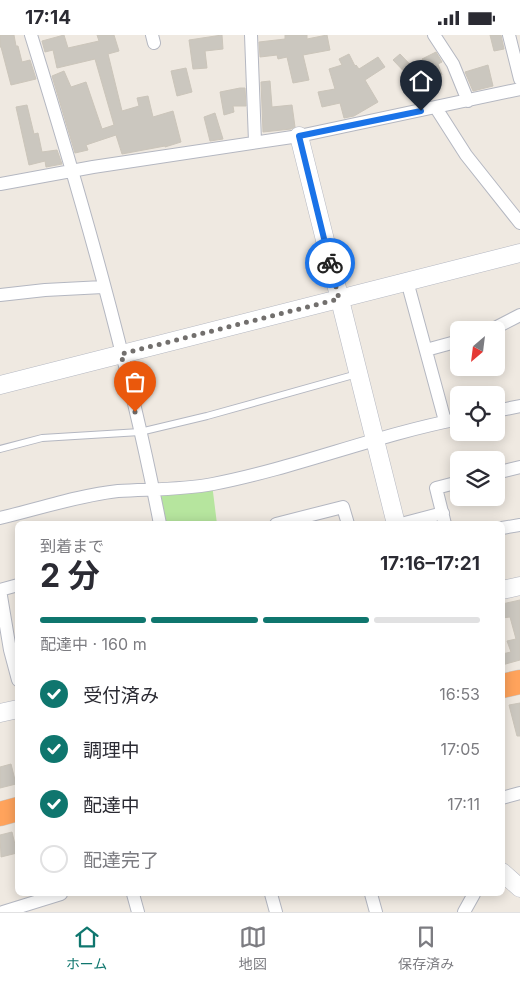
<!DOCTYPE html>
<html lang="ja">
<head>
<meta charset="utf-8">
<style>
  body { margin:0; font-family:Inter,"Noto Sans JP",sans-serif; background:#f2f2f3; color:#2b2b33; height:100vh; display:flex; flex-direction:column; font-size:19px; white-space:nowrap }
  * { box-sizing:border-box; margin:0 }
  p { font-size:16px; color:#7c7c81 }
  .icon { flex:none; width:28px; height:28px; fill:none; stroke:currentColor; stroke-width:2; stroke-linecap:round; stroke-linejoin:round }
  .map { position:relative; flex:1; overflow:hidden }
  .side { position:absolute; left:15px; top:486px; width:490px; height:375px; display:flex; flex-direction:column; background:#fff; border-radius:8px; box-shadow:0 2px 12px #0003 }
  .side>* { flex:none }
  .needle { width:32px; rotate:208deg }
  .tools { position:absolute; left:450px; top:286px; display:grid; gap:10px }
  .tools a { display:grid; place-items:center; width:55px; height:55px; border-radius:8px; background:#fff; box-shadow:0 2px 12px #0003; font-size:25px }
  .pin { position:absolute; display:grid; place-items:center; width:42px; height:42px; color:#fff; margin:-51px -21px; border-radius:50% 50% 50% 0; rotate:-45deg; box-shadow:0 0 5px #0007 }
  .pin .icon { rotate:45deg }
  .courier { position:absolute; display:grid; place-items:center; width:50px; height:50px; margin:-25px; border:4px solid #1a73e8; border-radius:50%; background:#fff; color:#222; box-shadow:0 1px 6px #0007 }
  .overview em { font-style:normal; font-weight:700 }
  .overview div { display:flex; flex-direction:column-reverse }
  .overview { display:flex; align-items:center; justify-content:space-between; height:85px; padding:0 25px }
  h1 { font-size:32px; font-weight:700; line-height:38px }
  .bar { display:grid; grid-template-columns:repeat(4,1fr); gap:8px 5px; align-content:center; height:60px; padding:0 25px }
  .bar i { height:6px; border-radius:4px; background:#e1e1e2 }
  .bar .selected { background:#0f766e }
  .bar p { grid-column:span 4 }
  ol { padding:0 25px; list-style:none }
  li { display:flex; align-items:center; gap:15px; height:55px }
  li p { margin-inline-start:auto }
  li .icon { padding:5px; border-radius:50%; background:#0f766e; color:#fff; stroke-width:4 }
  li:last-child { color:#7c7c81 }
  li i { width:28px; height:28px; border:2px solid #e1e1e2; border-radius:50% }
  .status { display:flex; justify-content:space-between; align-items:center; height:35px; padding:0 25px; background:#fff; direction:ltr }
  .status svg { height:14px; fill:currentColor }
  .tabs { display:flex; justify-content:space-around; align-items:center; height:70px; border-top:1px solid #e1e1e2; background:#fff; font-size:14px; color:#7c7c81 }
  .tabs a { display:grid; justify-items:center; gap:2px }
  .tabs .selected { color:#0f766e }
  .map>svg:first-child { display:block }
  .green { fill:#b6e59e }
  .building { fill:#cbc7bf; stroke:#cbc5ba }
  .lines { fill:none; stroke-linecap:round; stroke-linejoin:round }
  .lane-casing { stroke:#b4b7c1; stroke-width:8 }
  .street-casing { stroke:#b4b7c1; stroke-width:14 }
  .secondary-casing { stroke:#b4b7c1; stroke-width:19 }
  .highway-casing { stroke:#c9c9c9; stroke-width:25 }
  .lane { stroke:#fff; stroke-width:6 }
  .street { stroke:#fff; stroke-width:12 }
  .secondary { stroke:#fff; stroke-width:18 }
  .highway { stroke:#ffa35c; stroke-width:24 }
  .done { stroke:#726f6d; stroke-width:5; stroke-dasharray:0 9 }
  .route { stroke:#1a73e8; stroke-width:6 }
</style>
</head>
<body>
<div class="status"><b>17:14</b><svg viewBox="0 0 49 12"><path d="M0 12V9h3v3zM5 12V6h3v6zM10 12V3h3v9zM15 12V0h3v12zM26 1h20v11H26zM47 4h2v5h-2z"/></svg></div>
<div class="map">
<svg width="520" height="877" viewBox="0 0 520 877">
  <rect width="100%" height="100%" fill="#efe9e1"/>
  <path class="green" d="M212,449L217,489H160L154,455Z"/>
  <path class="building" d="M0,0H14L16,11H18L22,27L30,25L36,44L11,50L1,12H0Z
    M64,0L68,13L99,6L97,0H114L119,16L108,19L122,76L139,71L137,63L148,61L153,82L173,76L181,107L165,112V111L122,119L116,100L86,110L88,115L75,118L52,41L64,36L71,52L86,47L102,94L114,90L95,24L57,33L53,15L45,17L42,6Z
    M222,0L223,14L205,16L207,33L193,34L189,5Z
    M285,0H307V4L327,0L330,15L303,20L309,45L293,48L287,22L278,24L277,20L260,22L259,7L285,4Z
    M490,0H501L504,14L494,16Z
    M436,17L442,27L438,29L442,40L434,42L422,24Z
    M349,19L355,31L356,30L359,34L378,22L385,32L365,45L378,67L354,81L344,83L340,68L322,72L318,57L335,54L329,34L342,30L339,24Z
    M400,19L425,45L422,47L432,64L416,68L407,51L414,47L393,25Z
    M488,30L493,51L473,56L465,37Z
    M186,33L192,57L177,61L171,36Z
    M270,46L272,72L292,70L295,92L291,94L263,97L261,47Z
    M240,53H245L246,71H233L234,77L224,80L220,57Z
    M27,70L34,99L38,98L42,117L57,115L62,129L46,132L45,126L29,130L16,72Z
    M215,78L223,104L210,106L204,82Z
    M520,565V625L502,630V619L511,617L507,606L516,604L510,582L502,583V569Z
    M520,668V701H517L509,670Z
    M11,729L16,749L0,753V732Z
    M12,797L17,818L1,822L0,800Z"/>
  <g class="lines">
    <g class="lane-casing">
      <path id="lane" d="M0,414L42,403L140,397L207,381L357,339"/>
    </g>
    <g class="street-casing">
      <path id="street" d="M31,0C81,161 128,324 160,489
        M152,0L154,8
        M251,0L255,107
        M434,0L453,29L468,66
        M509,0L520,44
        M436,73L466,120L520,188
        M0,149L93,132L299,101L520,54
        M407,246L445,386
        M0,260L45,255L103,252
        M491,295L520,280
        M426,315L459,306
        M496,376L520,371
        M496,438L520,432
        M0,483C38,474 80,460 118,456C150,454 182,455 213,449C296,433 376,400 459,384
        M276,489L343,472L348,489
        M401,489L443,478
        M445,489L436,453L459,447
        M502,493L520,490
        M0,555L10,615L18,645
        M0,555L18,550
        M502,763L520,758
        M133,859L138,877
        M271,859L276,877
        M371,859L376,877
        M3,877L61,859
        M464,877L474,859"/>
    </g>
    <g class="secondary-casing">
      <path id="secondary" d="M299,101L396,489
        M0,350L520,218
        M502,555L520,551
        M0,678L18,674
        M502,837L520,853"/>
    </g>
    <g class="highway-casing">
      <path id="highway" d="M502,651L520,647
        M0,779L18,774"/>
    </g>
    <use href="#lane" class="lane"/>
    <use href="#street" class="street"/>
    <use href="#secondary" class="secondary"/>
    <use href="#highway" class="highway"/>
  </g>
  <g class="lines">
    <path class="done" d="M135,377L121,319L339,264L330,228"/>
    <path class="route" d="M330,228L299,101L421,76"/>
  </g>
</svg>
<div class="tools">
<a><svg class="needle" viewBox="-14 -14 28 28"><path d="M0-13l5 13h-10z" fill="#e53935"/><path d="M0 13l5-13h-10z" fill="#7c7c81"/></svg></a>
<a><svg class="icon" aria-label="locate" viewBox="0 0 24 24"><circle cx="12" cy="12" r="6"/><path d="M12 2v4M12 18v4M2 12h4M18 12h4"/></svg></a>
<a><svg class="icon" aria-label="layers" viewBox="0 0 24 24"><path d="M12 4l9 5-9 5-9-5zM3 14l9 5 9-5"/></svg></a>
</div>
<div class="pin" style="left:135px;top:377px;background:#ea580c"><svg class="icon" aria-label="bag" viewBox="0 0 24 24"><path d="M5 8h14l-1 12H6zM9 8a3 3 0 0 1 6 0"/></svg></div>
<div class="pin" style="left:421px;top:76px;background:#1f2937"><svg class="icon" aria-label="home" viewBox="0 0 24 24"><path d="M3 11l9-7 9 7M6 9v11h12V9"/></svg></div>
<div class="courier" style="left:330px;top:228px"><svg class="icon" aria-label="bike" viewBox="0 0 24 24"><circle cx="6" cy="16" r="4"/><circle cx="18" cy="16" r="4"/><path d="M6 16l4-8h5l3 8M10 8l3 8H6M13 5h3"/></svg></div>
<section class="side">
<div class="overview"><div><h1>2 分</h1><p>到着まで</p></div><em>17:16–17:21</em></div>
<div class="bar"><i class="selected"></i><i class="selected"></i><i class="selected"></i><i></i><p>配達中 · 160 m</p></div>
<ol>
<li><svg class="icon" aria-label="check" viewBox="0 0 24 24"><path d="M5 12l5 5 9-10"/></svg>受付済み<p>16:53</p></li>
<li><svg class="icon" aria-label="check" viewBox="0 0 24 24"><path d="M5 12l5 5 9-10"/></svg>調理中<p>17:05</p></li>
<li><svg class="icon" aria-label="check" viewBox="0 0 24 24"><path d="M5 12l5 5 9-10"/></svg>配達中<p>17:11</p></li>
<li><i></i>配達完了</li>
</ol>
</section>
</div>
<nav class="tabs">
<a class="selected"><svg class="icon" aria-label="home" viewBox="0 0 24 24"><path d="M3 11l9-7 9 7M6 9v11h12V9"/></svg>ホーム</a>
<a><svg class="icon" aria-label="map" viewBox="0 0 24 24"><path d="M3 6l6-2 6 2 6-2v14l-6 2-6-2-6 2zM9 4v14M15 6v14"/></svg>地図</a>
<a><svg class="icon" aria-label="saved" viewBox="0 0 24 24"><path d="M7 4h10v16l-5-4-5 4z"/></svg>保存済み</a>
</nav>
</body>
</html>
